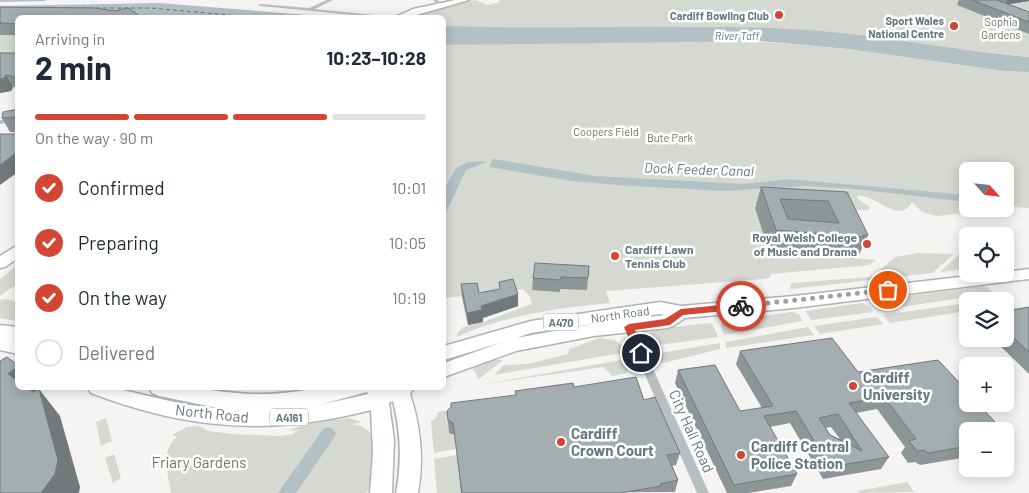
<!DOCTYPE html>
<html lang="en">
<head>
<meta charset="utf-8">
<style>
  body { margin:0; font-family:Barlow,sans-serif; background:#f6f6f7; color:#1f2937; height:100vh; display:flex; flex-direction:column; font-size:19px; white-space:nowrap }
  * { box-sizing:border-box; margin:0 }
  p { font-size:16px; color:#747a83 }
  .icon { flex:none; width:28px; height:28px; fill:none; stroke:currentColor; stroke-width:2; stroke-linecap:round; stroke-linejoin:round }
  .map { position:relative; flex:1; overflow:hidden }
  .panel { position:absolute; left:15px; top:15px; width:431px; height:375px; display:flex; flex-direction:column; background:#fff; border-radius:8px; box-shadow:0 2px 12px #0003 }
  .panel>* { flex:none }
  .needle { width:32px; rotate:117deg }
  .controls { position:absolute; left:959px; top:162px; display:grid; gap:10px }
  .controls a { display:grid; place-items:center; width:55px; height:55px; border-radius:8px; background:#fff; box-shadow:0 2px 12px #0003; font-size:25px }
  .pin { position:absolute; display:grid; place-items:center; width:42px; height:42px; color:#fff; margin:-21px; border:2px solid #fff; border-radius:50%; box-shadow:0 1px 5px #0007 }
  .courier { position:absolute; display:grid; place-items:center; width:50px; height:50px; margin:-25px; border:4px solid #d34633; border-radius:50%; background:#fff; color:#222; box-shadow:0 1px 6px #0007 }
  .headline em { font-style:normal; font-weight:700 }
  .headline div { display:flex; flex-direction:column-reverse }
  .headline { display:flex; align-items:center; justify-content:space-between; height:85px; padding:0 20px }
  h1 { font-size:32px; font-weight:700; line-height:38px }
  .bar { display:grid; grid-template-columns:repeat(4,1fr); gap:8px 5px; align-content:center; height:60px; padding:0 20px }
  .bar i { height:6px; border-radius:4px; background:#e0e1e3 }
  .bar .on { background:#d34633 }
  .bar p { grid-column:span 4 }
  ol { padding:0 20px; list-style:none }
  li { display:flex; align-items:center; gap:15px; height:55px }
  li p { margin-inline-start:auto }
  li .icon { padding:5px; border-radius:50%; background:#d34633; color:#fff; stroke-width:4 }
  li:last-child { color:#747a83 }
  li i { width:28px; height:28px; border:2px solid #e0e1e3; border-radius:50% }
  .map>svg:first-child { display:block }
  .green { fill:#d5d9d1 }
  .water { fill:#b4c1c4 }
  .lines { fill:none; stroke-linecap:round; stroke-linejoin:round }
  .canal { fill:#b4c1c4; fill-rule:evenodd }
  .ferry { stroke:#62797d; stroke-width:1; stroke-dasharray:4 3; stroke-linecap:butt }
  .major-casing { stroke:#adb3b6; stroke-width:3 }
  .minor { fill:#b9bfc1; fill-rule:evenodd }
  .major { fill:#fff; fill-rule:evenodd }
  .wall { fill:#8d9597; fill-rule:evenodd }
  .shaded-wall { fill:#73797b }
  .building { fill:#a4adb0; stroke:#73797b; fill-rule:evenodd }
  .route { fill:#d34633 }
  .done { stroke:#98a3a8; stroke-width:5; stroke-dasharray:0 9 }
  .poi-dot { fill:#d34633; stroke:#fff; stroke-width:2 }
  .labels { text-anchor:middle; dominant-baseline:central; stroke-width:5; stroke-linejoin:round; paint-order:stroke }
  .far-poi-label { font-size:11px; font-weight:bold; fill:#667880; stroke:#fff; text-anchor:end }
  .far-park-label { font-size:11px; fill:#6b7865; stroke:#fff }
  .far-water-label { font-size:11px; font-style:italic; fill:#62797d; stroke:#fff }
  .shield { fill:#fff; stroke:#94a0a6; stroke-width:1 }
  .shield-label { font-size:11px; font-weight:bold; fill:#667880 }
  .poi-label { font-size:12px; font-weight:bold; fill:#667880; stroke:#fff; text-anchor:end }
  .street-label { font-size:12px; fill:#667880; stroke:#fff }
  .water-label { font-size:14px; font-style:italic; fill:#62797d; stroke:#fff }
  .near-poi-label { font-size:15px; font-weight:bold; fill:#667880; stroke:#fff; text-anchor:start }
  .near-street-label { font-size:15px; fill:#667880; stroke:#fff }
  .near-park-label { font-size:15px; fill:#6b7865; stroke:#fff }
</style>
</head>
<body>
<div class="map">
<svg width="1029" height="493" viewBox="0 0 1029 493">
  <rect width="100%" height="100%" fill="#f5f4f2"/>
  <path class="green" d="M475,0L488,5L500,2L499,0H1029V57L794,29L693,26L557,29L460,27L444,26V18L410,17L423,12Z
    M0,18H18L17,86L0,88Z
    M737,40L848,49L1004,71L1029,72V208L1005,206V171H968V209H1003L937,216L922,212L912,202C900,226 873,192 857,196L858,199L870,207L869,210H852L862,222L837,210L754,204L769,252L876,260L869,265L771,274L769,278L765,279L606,291L610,303C558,308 505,315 457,337V334L463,327L483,322L532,304L530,297L523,289L446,298L444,313V45Z
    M918,253L954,254L932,273L791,289L790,288L792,283L869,277L874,275L895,257Z
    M959,254H967V269L940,272Z
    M17,265V284L0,296V279Z
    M983,286L988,288L995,293L880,310L875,303L879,300Z
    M6,299L17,302V321L0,318V300Z
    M862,303L870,307L873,312L811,320L806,311Z
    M967,303V311L890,323L883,315Z
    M792,312L799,314L802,321L724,335L720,325L725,321Z
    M877,317L883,324L820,334L814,326Z
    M710,323L713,325L718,337L644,347C643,341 643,337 649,333C658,327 697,325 710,323Z
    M808,327L814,335L726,348V342Z
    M599,338L614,340L633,351L494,375L504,365L528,364L568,354L569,349Z
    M720,343V349L663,363L651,361L648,355Z
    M633,358L635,366L627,371L628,373L612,376L604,367L485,384Z
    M491,360H503L479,379L472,367Z
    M477,407L449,432L455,435L456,449L434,453L431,421L435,419L438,412Z
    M106,418L112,441L101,446L96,422Z
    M349,418L362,422L352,424L361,426L370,432C371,441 380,450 377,459C376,465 371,467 371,474L375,475L373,484L366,493H171C168,473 160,451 177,437L172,435L187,427L199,426L209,431L232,434L281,436L293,434L299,430L275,432L287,431L311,422Z
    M114,454L121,478L113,483L105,458Z
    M457,455L461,493H437L434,459Z
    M907,482L914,492L859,493L858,491Z"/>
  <path class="water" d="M159,3L333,17L190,18L113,13L0,16V6Z
    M444,26C560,30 676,23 792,29C871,33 950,50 1029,57V72L1004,71L848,49L760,41L444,45Z
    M493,159L595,176L743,184L788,179L967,195V202L855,189L808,186L724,191L618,185L572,181L489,167Z
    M485,161L484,163L466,170L444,217V190L456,168L468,162Z"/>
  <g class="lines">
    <path class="canal" d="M328,427L333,429L336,434L333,439L296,493H278L323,429Z"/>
    <path class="ferry" d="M68,8H151L261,18"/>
    <g class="major-casing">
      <path id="major" d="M455,0H469L406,18H393L413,9Z
        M18,245V258L5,267L0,268V256Z
        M1029,269V279L794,308L685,318L673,326L667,328L594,336L516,351L444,377V363L503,342L444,360V346L531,321L660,302L681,306L794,296L986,274H1005V272ZM660,314L665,315L594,324ZM593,324L516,338L531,333Z
        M0,325L18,327V354L0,350Z
        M88,388C112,385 133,393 157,398C177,403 198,407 218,408L159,396L152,393L149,388C184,383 221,394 257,394C281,395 305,389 330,388C358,386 386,388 414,388L410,394C421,427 424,459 418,493H396C402,461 401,433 393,401L389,403L394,440L392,493H370L373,453L371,410C270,436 188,430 91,393ZM367,392L368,394L319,405Z"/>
    </g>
    <path class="minor" d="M0,0H46L44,1L0,2Z
      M327,0H333L315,9L374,15L376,16L374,17L260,6L258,5L260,4L309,8Z
      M433,0H438L441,4L437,5Z
      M18,117V121L0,124V120Z
      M629,323L633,324L634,327L709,493H697L624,327L625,324Z"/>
    <use href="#major" class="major"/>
  </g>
  <path class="wall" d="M959,0H1029V1L1008,4L1029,12V34L957,5Z
    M0,7L18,18V35H0Z
    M0,53H18V88L13,87L11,91L0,93Z
    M18,109V132H10L2,118Z
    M761,187L847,192L868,235L858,257H855L854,259L769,252L755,208Z
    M589,266L587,290L560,289V292L532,290L533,278Z
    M499,282L518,306L483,318V322L468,325L462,297L461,284L479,293L499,289Z
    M1029,307V374L994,340L991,341L989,339H1005V311Z
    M832,338L858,372L938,360L968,392V404H978L995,422L999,425L1005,424L1013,433L1005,444V431H968V457L920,465L915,462L908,463L901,453L905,447L877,409L856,413L889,457L881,469L823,479L790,423L770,427L797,474L791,486L748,493H727L675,383L678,370L715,365L740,411L762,408L736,364L740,351ZM831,427L840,439L830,435L826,428Z
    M574,387L644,400L680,453L676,465L672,466L678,480L675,492L461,493L455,435L449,433L447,411Z"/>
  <path class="shaded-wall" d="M1007,0H1029V1L1005,5Z
    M6,75L13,87L11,91L0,93V79Z
    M16,153L18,156V172L0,185V165Z
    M518,294V306L483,318V322L468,325L467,313L481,306Z
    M18,366V386L8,374Z
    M19,388H35L39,393L30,401Z
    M39,389L60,416L80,487L79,493H41Z"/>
  <path class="building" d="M972,0H997L1029,12V22Z
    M0,7L95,8L115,11L128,8L140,16L138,18H18V24L0,23Z
    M0,53H18V78L6,75L4,78L0,79Z
    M18,109V117L2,118L3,112Z
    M0,134H18V154L16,153L0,165Z
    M761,187L847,192L868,235H863L864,237L776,230ZM780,199L828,201L839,223L788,219Z
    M535,263L589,266L588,278L561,277L560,280L533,278Z
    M513,279L518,294L481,306L482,310L467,313L461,284L477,283L479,293L500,289L499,282Z
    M1029,307V352L1005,330V311Z
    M832,338L858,372L938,360L968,392V404H978L995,422L999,425L1005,424L1013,433L1009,439L1005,440V431H968V446L928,453L924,450L917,451L909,441L916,439L884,397L849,403L889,457L830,467L796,411L764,416L797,474L734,485L678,370L715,365L740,411L773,406L740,351ZM838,414L862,451L830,435L819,418Z
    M7,357L18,365V366L8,374L18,381V388H27L33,392L39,389L58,460L55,474L41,493H0V361Z
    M636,377L644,400L655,397L680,453L667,455L678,480L660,484L661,486L621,493H462L453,423L448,420L447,411L451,407V403L516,395L515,391L573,383L574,387Z"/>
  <path class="route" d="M741,303L745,304V309L683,315L670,325L635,330L646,353L641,357L637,356L624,327L629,324L665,319L681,309Z"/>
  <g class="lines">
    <path class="done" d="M741,306L888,290"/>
  </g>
  <g class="poi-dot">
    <circle cx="779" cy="15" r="5"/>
    <circle cx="954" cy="26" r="5"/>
    <circle cx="867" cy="244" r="5"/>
    <circle cx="615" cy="256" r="5"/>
    <circle cx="853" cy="386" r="5"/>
    <circle cx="561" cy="442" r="5"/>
    <circle cx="741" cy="455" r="5"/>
  </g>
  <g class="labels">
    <g class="far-poi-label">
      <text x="769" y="15">Cardiff Bowling Club</text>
      <text x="944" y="20">Sport Wales<tspan x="944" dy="13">National Centre</tspan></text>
    </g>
    <g class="far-park-label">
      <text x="1001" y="21">Sophia<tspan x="1001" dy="13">Gardens</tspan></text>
      <text x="606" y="131">Coopers Field</text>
      <text x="670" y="137">Bute Park</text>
    </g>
    <g class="far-water-label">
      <text x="737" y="35">River Taff</text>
    </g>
    <g class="shield">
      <rect x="543.5" y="313.5" width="35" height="17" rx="4"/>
      <rect x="270" y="408.5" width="38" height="17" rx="4"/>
    </g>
    <g class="shield-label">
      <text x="561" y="322">A470</text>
      <text x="289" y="417">A4161</text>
    </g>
    <g class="poi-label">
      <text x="857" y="237">Royal Welsh College<tspan x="857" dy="14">of Music and Drama</tspan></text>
      <text x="625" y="249" text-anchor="start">Cardiff Lawn<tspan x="625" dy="14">Tennis Club</tspan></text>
    </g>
    <g class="street-label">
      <text transform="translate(620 314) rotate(-8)">North Road</text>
    </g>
    <g class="water-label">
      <text transform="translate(699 169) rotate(2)">Dock Feeder Canal</text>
    </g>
    <g class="near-poi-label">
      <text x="863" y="377">Cardiff<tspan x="863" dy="17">University</tspan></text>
      <text x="571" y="433">Cardiff<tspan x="571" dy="17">Crown Court</tspan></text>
      <text x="751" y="446">Cardiff Central<tspan x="751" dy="17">Police Station</tspan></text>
    </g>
    <g class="near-street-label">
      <text transform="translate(212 413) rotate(6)">North Road</text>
      <text transform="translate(692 431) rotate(66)">City Hall Road</text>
    </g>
    <g class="near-park-label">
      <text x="199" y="462">Friary Gardens</text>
    </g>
  </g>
</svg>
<div class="controls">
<a><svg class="needle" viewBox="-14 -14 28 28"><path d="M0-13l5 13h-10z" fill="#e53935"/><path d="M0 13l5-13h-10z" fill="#747a83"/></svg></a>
<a><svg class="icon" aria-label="locate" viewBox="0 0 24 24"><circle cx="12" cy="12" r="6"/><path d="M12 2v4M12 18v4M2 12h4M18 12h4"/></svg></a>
<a><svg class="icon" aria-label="layers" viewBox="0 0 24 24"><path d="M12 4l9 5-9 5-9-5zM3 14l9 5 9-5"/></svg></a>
<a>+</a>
<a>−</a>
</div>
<div class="pin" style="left:888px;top:290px;background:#ea580c"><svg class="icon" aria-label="bag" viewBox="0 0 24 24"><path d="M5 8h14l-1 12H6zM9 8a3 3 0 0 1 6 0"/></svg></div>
<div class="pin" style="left:641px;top:353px;background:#1f2937"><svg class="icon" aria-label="home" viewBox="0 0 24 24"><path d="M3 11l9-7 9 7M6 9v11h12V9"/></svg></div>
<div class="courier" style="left:741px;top:306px"><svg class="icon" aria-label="bike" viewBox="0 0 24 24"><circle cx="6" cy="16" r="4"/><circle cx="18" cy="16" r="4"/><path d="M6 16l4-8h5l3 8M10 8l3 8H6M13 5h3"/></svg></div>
<section class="panel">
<div class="headline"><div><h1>2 min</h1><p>Arriving in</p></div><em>10:23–10:28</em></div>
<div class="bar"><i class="on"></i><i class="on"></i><i class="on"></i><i></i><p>On the way · 90 m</p></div>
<ol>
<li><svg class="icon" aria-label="check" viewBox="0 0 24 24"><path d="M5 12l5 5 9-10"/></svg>Confirmed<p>10:01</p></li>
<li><svg class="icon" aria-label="check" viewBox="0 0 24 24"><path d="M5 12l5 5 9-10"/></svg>Preparing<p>10:05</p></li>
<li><svg class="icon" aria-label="check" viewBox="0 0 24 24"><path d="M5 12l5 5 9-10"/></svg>On the way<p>10:19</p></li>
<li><i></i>Delivered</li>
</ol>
</section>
</div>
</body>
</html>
